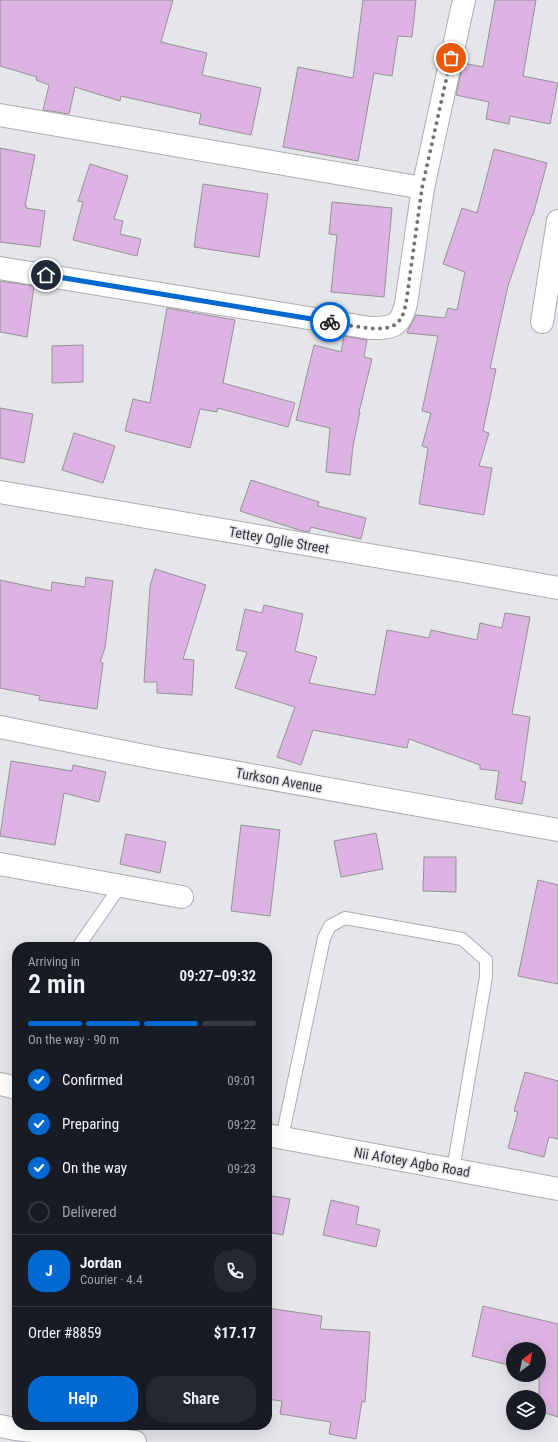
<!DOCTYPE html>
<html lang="en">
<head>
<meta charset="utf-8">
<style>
  body { margin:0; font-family:"Roboto Condensed",sans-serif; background:#242831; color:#f1f3f6; height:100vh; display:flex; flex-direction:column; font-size:15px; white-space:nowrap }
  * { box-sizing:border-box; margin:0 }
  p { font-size:13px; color:#9ea1a6 }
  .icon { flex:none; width:22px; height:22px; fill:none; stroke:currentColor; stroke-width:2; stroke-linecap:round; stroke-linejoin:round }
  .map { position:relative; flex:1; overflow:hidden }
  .details { position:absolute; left:12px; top:942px; width:260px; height:488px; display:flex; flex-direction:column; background:#171b24; border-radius:16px; box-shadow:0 4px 16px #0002 }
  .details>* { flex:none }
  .needle { width:26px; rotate:32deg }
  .buttons { position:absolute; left:506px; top:1342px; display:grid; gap:8px }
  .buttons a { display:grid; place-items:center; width:40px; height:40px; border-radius:50%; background:#171b24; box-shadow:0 4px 16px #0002; font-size:20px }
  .pin { position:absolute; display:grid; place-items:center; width:34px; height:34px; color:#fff; margin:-17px; border:2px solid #fff; border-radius:50%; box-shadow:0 1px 4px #0007 }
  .courier { position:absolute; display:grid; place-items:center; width:40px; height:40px; margin:-20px; border:3px solid #0169d1; border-radius:50%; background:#fff; color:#222; box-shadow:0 1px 5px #0007 }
  .head em { font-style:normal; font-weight:600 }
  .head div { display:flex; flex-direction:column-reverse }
  .head { display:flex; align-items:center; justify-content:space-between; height:68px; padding:0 16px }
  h1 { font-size:26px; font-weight:600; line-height:30px }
  .bar { display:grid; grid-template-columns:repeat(4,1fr); gap:6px 4px; align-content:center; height:48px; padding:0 16px }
  .bar i { height:5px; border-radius:3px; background:#363941 }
  .bar .current { background:#0169d1 }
  .bar p { grid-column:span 4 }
  .line { display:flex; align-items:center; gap:10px; padding:0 16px; border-top:1px solid #363941 }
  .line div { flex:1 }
  .round { display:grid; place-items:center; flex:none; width:42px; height:42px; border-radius:16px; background:#242831 }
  ol { padding:0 16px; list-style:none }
  li { display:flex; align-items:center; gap:12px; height:44px }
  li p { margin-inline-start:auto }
  li .icon { padding:4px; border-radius:50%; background:#0169d1; color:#fff; stroke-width:4 }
  li:last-child { color:#9ea1a6 }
  li i { width:22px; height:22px; border:2px solid #363941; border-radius:50% }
  .primary-button { display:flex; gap:8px; margin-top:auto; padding:8px 16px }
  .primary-button a { flex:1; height:46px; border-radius:16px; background:#0169d1; color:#fff; font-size:16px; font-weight:600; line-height:46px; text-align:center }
  .primary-button a+a { background:#242831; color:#f1f3f6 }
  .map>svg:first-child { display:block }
  .building { fill:#dcb3e2; stroke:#959395 }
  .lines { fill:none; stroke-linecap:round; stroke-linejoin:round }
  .lane-casing { stroke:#acadb0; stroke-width:14 }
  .street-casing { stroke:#acadb0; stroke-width:24 }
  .lane { stroke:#fff; stroke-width:12 }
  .street { stroke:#fff; stroke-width:22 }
  .done { stroke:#737376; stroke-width:4; stroke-dasharray:0 7.2 }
  .route { stroke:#0169d1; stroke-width:5 }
  .labels { text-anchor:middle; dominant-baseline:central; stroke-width:3; stroke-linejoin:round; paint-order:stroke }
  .street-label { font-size:14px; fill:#353537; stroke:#e5e6ea }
</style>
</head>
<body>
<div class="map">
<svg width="558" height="1442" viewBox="0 0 558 1442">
  <rect width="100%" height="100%" fill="#e5e6ea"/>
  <path class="building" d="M0,0H173L161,42L207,53L202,75L261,88L251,135L199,124L201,114L121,96L120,101L75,87L69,114L43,110L49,85L36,80L37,77L0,66Z
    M363,0H416L412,37L398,36L392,76L374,73L358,161L283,147L298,67L353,78Z
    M495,0H536L523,76L558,83L550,124L510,116L509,124L486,119L489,102L456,95L463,63L483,67Z
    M0,148L35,155L25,206H27L26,208L45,211L40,247L0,242Z
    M494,149L547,163L533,215H532L508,286L490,368L496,369L483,431L489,433L479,466L492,468L484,515L419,504L428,448L422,446L431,413L422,411L438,336L407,333L408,330L416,315L445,318L448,308L457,310L465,272L443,264L462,208L477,213Z
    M90,164L128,176L114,219L123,221L120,234L141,239L137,256L73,240L83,202L78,201Z
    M203,184L268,194L259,257L194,247Z
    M332,202L392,208L384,297L331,292L337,235L329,234Z
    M0,281L34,286L27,337L0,332Z
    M167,308L235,320L223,383L295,403L288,427L218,408L217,412L200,409L190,448L125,431L133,399L150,403Z
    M344,336L367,340L364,357L372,359L359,412H360L353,446L350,475L326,472L330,428L296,420L314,345L341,352Z
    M83,345V382L52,383V346Z
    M0,408L33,414L24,463L0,458Z
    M74,433L115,446L103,483L62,470Z
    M251,480L319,502L318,506L366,518L361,539L311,527L309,532L299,530L240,511Z
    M155,569L206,585L183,659L194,660L192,695L157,693V682H144L150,586Z
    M86,577L113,581L105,648L100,662L103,663L97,709L39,700L40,696L0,688V580L51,591L52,582L85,587Z
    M264,605L303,614L295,651L317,657L309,683L375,695L387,630L429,638L431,630L477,640L480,623L502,628L505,613L530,617L512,714L530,717L521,781L526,782L522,804L495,799L499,771L480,769V765L409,739L407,748L313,730L301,765L277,757L295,707L235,688L247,652L236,650L245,609L262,613Z
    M11,761L72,771L73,765L106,772L99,802L64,793L55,845L0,836Z
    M241,825L280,830L270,916L231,911Z
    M376,833L383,869L341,877L334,841Z
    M126,834L166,842L160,873L120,864Z
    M424,857H456V892L423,891Z
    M538,880L558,885V984L518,976Z
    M525,1072L558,1081V1139L549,1137L544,1157L508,1148L518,1112L514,1111Z
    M267,1195L290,1199L283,1235L267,1232Z
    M331,1200L359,1207L356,1224L380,1230L376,1247L323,1235Z
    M483,1306L558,1324V1417L539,1411V1349H513V1366L472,1356Z
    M267,1308L322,1316L320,1329L370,1332L365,1402L362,1401L356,1439L329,1434L331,1422L280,1414L282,1401L267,1399Z"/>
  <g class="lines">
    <g class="lane-casing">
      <path id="lane" d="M78,947L121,885
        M282,1138L324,938L330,926L345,918L462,939L486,960V977L453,1170"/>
    </g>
    <g class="street-casing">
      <path id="street" d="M0,115L423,188
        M0,268L370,328C393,328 400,327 406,304L423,188L464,0
        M542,322L558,221
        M0,492L469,572L558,588
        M0,727L155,758L558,830
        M0,864L182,897
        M0,1084L17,1088
        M267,1135L558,1189
        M0,1426L15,1429L135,1442"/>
    </g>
    <use href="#lane" class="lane"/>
    <use href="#street" class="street"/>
  </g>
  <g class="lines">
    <path class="done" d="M330,322C346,324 385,335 397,323C403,318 404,311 406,304L422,188L451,58"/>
    <path class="route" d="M46,275L330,322"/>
  </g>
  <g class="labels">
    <g class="street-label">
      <text transform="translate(279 540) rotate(10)">Tettey Oglie Street</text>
      <text transform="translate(279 780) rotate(10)">Turkson Avenue</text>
      <text transform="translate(412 1162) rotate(10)">Nii Afotey Agbo Road</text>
    </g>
  </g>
</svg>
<div class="buttons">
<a><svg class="needle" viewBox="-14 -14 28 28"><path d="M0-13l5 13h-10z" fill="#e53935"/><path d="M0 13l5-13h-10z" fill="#9ea1a6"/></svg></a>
<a><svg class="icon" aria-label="layers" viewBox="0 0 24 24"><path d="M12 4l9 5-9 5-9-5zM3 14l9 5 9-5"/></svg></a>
</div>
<div class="pin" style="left:451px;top:58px;background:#ea580c"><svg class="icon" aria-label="bag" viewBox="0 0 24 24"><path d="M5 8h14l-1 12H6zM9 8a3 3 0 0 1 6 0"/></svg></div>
<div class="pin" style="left:46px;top:275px;background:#1f2937"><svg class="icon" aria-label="home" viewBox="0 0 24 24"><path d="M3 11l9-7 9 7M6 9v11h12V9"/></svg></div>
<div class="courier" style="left:330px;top:322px"><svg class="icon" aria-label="bike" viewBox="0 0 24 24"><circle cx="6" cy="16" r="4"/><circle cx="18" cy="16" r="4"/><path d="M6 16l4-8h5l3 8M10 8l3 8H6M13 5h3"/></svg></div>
<section class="details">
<div class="head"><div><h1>2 min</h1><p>Arriving in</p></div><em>09:27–09:32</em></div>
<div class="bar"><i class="current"></i><i class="current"></i><i class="current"></i><i></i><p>On the way · 90 m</p></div>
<ol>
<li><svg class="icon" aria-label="check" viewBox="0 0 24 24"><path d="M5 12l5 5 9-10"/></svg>Confirmed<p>09:01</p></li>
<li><svg class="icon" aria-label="check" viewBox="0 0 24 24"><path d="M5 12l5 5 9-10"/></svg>Preparing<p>09:22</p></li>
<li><svg class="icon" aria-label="check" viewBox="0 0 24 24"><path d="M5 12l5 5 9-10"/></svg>On the way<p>09:23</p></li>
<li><i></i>Delivered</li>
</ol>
<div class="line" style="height:72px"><b class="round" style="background:#0169d1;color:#fff">J</b><div><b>Jordan</b><p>Courier · 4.4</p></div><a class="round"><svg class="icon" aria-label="phone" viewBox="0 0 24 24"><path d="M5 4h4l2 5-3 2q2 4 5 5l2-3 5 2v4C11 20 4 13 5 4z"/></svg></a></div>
<div class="line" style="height:52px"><div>Order #8859</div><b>$17.17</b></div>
<div class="primary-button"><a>Help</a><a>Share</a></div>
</section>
</div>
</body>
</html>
